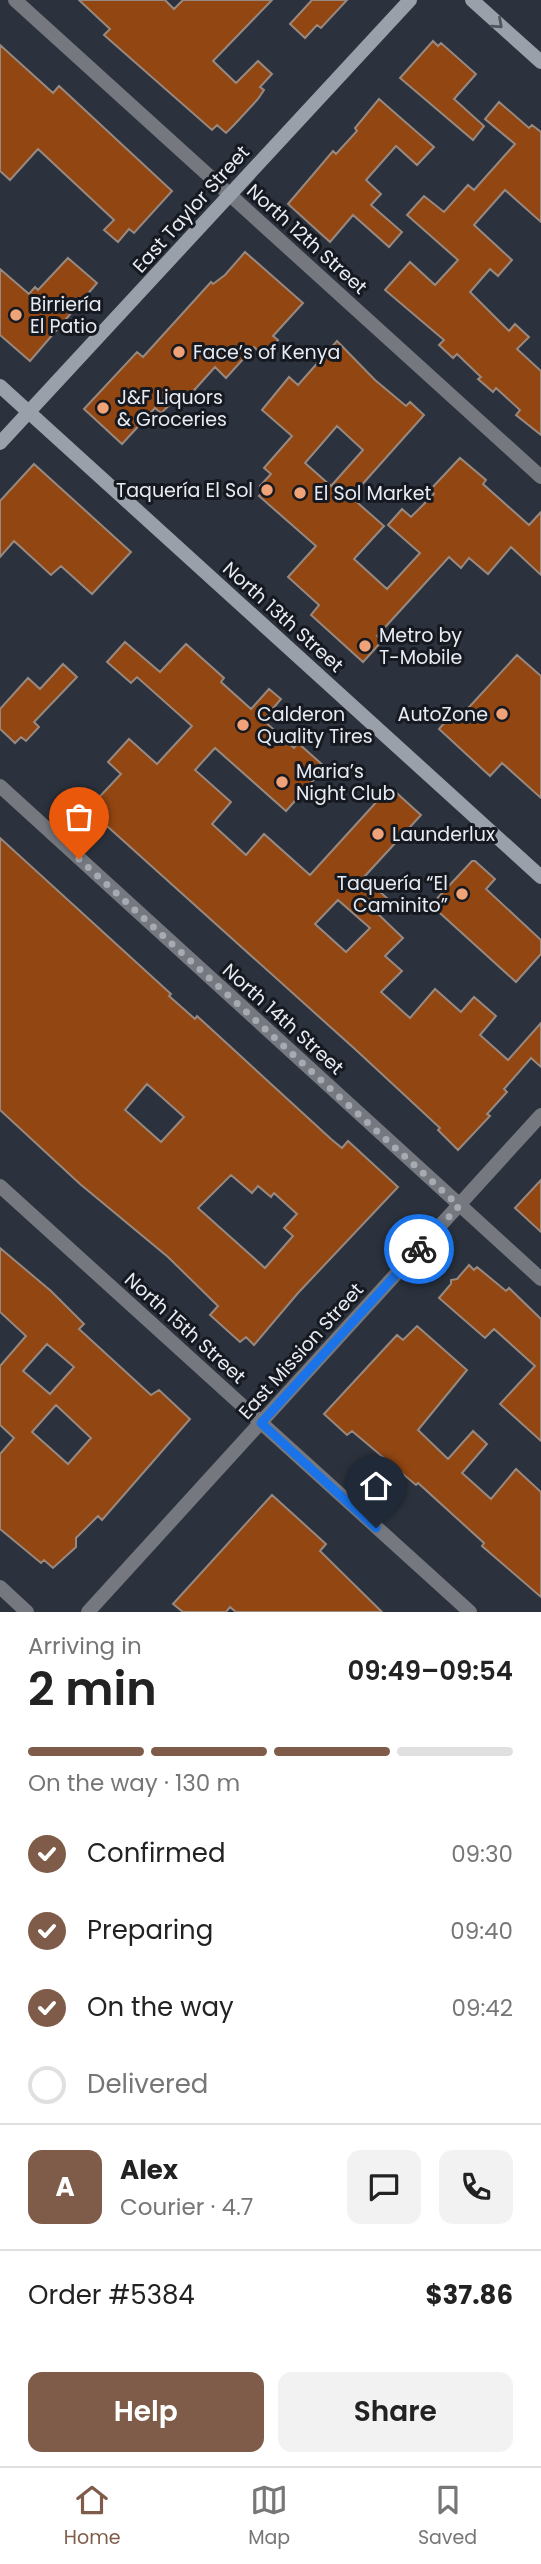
<!DOCTYPE html>
<html lang="en">
<head>
<meta charset="utf-8">
<style>
  body { margin:0; font-family:Poppins,sans-serif; background:#f2f2f2; color:#222; height:100vh; display:flex; flex-direction:column; font-size:26px; white-space:nowrap }
  * { box-sizing:border-box; margin:0 }
  p { font-size:23px; color:#767676 }
  .icon { flex:none; width:38px; height:38px; fill:none; stroke:currentColor; stroke-width:2; stroke-linecap:round; stroke-linejoin:round }
  .map { position:relative; height:1612px; overflow:hidden }
  .details { display:flex; flex-direction:column; background:#fff; flex:1 }
  .details>* { flex:none }
  .pin { position:absolute; display:grid; place-items:center; width:60px; height:60px; color:#fff; margin:-72px -30px; border-radius:50% 50% 50% 0; rotate:-45deg; box-shadow:0 0 7px #0007 }
  .pin .icon { rotate:45deg }
  .courier { position:absolute; display:grid; place-items:center; width:70px; height:70px; margin:-35px; border:5px solid #1a73e8; border-radius:50%; background:#fff; color:#222; box-shadow:0 2px 9px #0007 }
  .summary em { font-style:normal; font-weight:600 }
  .summary div { display:flex; flex-direction:column-reverse }
  .summary { display:flex; align-items:center; justify-content:space-between; height:119px; padding:0 28px }
  h1 { font-size:46px; font-weight:600; line-height:52px }
  .bar { display:grid; grid-template-columns:repeat(4,1fr); gap:10px 7px; align-content:center; height:84px; padding:0 28px }
  .bar i { height:9px; border-radius:5px; background:#e0e0e0 }
  .bar .selected { background:#7f5c49 }
  .bar p { grid-column:span 4 }
  .line { display:flex; align-items:center; gap:18px; padding:0 28px; border-top:2px solid #e0e0e0 }
  .line div { flex:1 }
  .round { display:grid; place-items:center; flex:none; width:74px; height:74px; border-radius:14px; background:#f2f2f2 }
  ol { padding:0 28px; list-style:none }
  li { display:flex; align-items:center; gap:21px; height:77px }
  li p { margin-inline-start:auto }
  li .icon { padding:7px; border-radius:50%; background:#7f5c49; color:#fff; stroke-width:4 }
  li:last-child { color:#767676 }
  li i { width:38px; height:38px; border:4px solid #e0e0e0; border-radius:50% }
  .action { display:flex; gap:14px; margin-top:auto; padding:14px 28px }
  .action a { flex:1; height:80px; border-radius:14px; background:#7f5c49; color:#fff; font-size:28px; font-weight:600; line-height:80px; text-align:center }
  .action a+a { background:#f2f2f2; color:#222 }
  .tab-bar { display:flex; justify-content:space-around; align-items:center; height:98px; border-top:2px solid #e0e0e0; background:#fff; font-size:19px; color:#767676 }
  .tab-bar a { display:grid; justify-items:center; gap:4px }
  .tab-bar .selected { color:#7f5c49 }
  .map>svg:first-child { display:block }
  .building { fill:#924612; stroke:#988980; stroke-width:2; fill-rule:evenodd }
  .lines { fill:none; stroke-linecap:round; stroke-linejoin:round }
  .minor { stroke:#75787e; stroke-width:14 }
  .tertiary { stroke:#75787e; stroke-width:14 }
  .secondary { stroke:#9aa0a9; stroke-width:14 }
  .oneway { stroke:#51565d }
  .done { stroke:#a5aab3; stroke-width:7; stroke-dasharray:0 12.6 }
  .route { stroke:#1a73e8; stroke-width:9 }
  .poi-dot { fill:#f0a378; stroke:#16191f; stroke-width:2.5 }
  .labels { text-anchor:middle; dominant-baseline:central; stroke-width:6; stroke-linejoin:round; paint-order:stroke }
  .street-label { font-size:19px; fill:#e7ebf3; stroke:#16191f }
  .poi-label { font-size:19px; fill:#e7ebf3; stroke:#16191f; text-anchor:start }
</style>
</head>
<body>
<div class="map">
<svg width="541" height="1612" viewBox="0 0 541 1612">
  <rect width="100%" height="100%" fill="#2b323d"/>
  <path class="building" d="M79,0H165L174,9L183,0H272L213,61L236,83L258,61L272,74L260,87L264,90L258,99L234,125L226,133L217,125L212,130L104,35L110,29Z
    M312,0H347L321,28L317,25L305,38L290,24Z
    M433,41L438,46L441,43L476,74L454,99L484,126L473,140L400,78Z
    M0,45L53,93L59,86L172,191L134,233L129,229L118,242L104,230L114,220L38,149L10,180L0,171Z
    M379,99L434,147L417,165L396,146L366,180L381,194L371,205L402,232L389,247L353,215L330,242L288,204L333,151L336,154L357,131L355,128Z
    M499,102L529,128L532,125L541,132V222L505,190L474,225L512,260L498,276L490,269L470,292L509,331L515,324L529,337L517,349L541,371V435L516,415L520,410L496,388L493,392L478,379L481,377L457,354L453,358L439,345L444,340L385,290L410,262L435,285L458,260L407,215L424,196L444,212L468,185L474,190L515,144L485,119Z
    M245,252L303,303L273,336L278,340L263,356L254,347L226,378L215,367L179,407L173,402L161,413L155,408L122,444L84,409L137,352L143,357L211,282L213,284L225,275Z
    M68,258L97,283L30,361L0,335V269L29,294L35,287L38,290Z
    M337,341L375,380L406,406L410,402L424,415L351,497L384,526L354,559L387,589L420,553L388,525L402,509L411,517L434,494L430,490L460,458L486,480L483,484L529,525L541,512V575L511,547L488,574L469,558L461,568L449,557L377,636L382,641L363,662L311,615L319,605L288,577L316,546L259,496L265,490L260,486L271,474L264,468L292,436L262,410L289,377L298,385ZM337,426L363,450L331,486L305,463Z
    M34,464L131,552L92,594L61,566L51,575L14,541L0,557V501Z
    M125,642L160,672L186,644L224,678L221,682L251,709L269,689L281,699L263,720L294,748L298,743L325,767L286,811L215,748L195,770L231,802L212,824L246,855L264,834L310,875L390,787L421,815L364,877L389,900L377,913L403,938L385,956L402,971L381,992L410,1018L435,989L461,1012L474,997L496,1016L480,1035L508,1060L541,1023V1067L531,1058L504,1089L507,1092L487,1114L490,1116L458,1150L438,1130L440,1128L356,1050L88,809L121,774L108,762L129,739L157,764L192,726L137,677L131,683L107,662ZM338,900L370,928L346,952L315,924Z
    M517,655L541,676V798L502,763L490,776L439,729L454,712L460,717Z
    M63,664L77,677L34,722L39,727L26,741L21,737L15,743L0,729V709L28,678L40,689Z
    M0,838L171,994L169,996L195,1019L197,1016L331,1139L342,1148L348,1141L398,1187L298,1293L254,1345L246,1337L240,1342L210,1315L218,1306L168,1257L80,1184L0,1110ZM147,1084L184,1117L161,1142L125,1110ZM231,1175L252,1193L258,1186L271,1197L274,1193L297,1214L284,1228L293,1236L265,1268L198,1208Z
    M472,861H475L495,879L486,889L541,940V954L516,982L431,905Z
    M541,1180V1232L515,1208Z
    M0,1248L51,1291L84,1324L79,1329L151,1395L159,1390L190,1419L102,1520L98,1516L76,1538V1547L53,1568L44,1560L41,1563L0,1529V1454L14,1438L0,1425V1366L26,1336L0,1312ZM47,1344L74,1367L50,1394L23,1371ZM56,1405L91,1438L68,1464L32,1432Z
    M469,1265L474,1270L477,1267L506,1291L509,1288L541,1319V1441L500,1404L535,1366L494,1329L485,1338L439,1298L451,1284V1280L457,1279Z
    M417,1326L467,1370L418,1430L448,1459L473,1431L487,1444L462,1473L491,1499L516,1469L541,1492V1597L482,1546L484,1543L418,1483L416,1485L352,1431L347,1435L324,1414L397,1335L403,1340Z
    M272,1495L326,1544L320,1551L382,1612H236L230,1607L226,1612H183L173,1604Z"/>
  <g class="lines">
    <path class="minor" d="M0,786L541,1279
      M0,1186L470,1612
      M0,1587L27,1612"/>
    <path class="tertiary" d="M15,0L541,477
      M88,1612L541,1115"/>
    <path class="secondary" d="M472,0L541,62
      M0,386L541,877
      M0,443L410,0"/>
  </g>
  <defs><path id="oneway-chevron" d="M-2-3.5L2.5 0L-2 3.5" fill="none" stroke-width="1.6" stroke-linecap="round" stroke-linejoin="round" transform="scale(1.75)"/></defs>
  <use class="oneway" href="#oneway-chevron" transform="translate(498 24) rotate(42)"/>
  <g class="lines">
    <path class="done" d="M79,859L459,1206L419,1249"/>
    <path class="route" d="M376,1528L261,1423L419,1249"/>
  </g>
  <g class="poi-dot">
    <circle cx="16" cy="315" r="7"/>
    <circle cx="179" cy="352" r="7"/>
    <circle cx="103" cy="408" r="7"/>
    <circle cx="267" cy="490" r="7"/>
    <circle cx="300" cy="493" r="7"/>
    <circle cx="365" cy="646" r="7"/>
    <circle cx="502" cy="714" r="7"/>
    <circle cx="243" cy="725" r="7"/>
    <circle cx="282" cy="782" r="7"/>
    <circle cx="378" cy="834" r="7"/>
    <circle cx="462" cy="894" r="7"/>
  </g>
  <g class="labels">
    <g class="street-label">
      <text transform="translate(191 209) rotate(-48)">East Taylor Street</text>
      <text transform="translate(307 239) rotate(42)">North 12th Street</text>
      <text transform="translate(283 617) rotate(42)">North 13th Street</text>
      <text transform="translate(283 1019) rotate(42)">North 14th Street</text>
      <text transform="translate(185 1328) rotate(42)">North 15th Street</text>
      <text transform="translate(301 1351) rotate(-48)">East Mission Street</text>
    </g>
    <g class="poi-label">
      <text x="30" y="304">Birriería<tspan x="30" dy="22">El Patio</tspan></text>
      <text x="193" y="352">Face’s of Kenya</text>
      <text x="117" y="397">J&amp;F Liquors<tspan x="117" dy="22">&amp; Groceries</tspan></text>
      <text x="253" y="490" text-anchor="end">Taquería El Sol</text>
      <text x="314" y="493">El Sol Market</text>
      <text x="379" y="635">Metro by<tspan x="379" dy="22">T-Mobile</tspan></text>
      <text x="257" y="714">Calderon<tspan x="257" dy="22">Quality Tires</tspan></text>
      <text x="488" y="714" text-anchor="end">AutoZone</text>
      <text x="296" y="771">Maria’s<tspan x="296" dy="22">Night Club</tspan></text>
      <text x="392" y="834">Launderlux</text>
      <text x="448" y="883" text-anchor="end">Taquería “El<tspan x="448" dy="22">Caminito”</tspan></text>
    </g>
  </g>
</svg>
<div class="pin" style="left:79px;top:859px;background:#ea580c"><svg class="icon" aria-label="bag" viewBox="0 0 24 24"><path d="M5 8h14l-1 12H6zM9 8a3 3 0 0 1 6 0"/></svg></div>
<div class="pin" style="left:376px;top:1528px;background:#1f2937"><svg class="icon" aria-label="home" viewBox="0 0 24 24"><path d="M3 11l9-7 9 7M6 9v11h12V9"/></svg></div>
<div class="courier" style="left:419px;top:1249px"><svg class="icon" aria-label="bike" viewBox="0 0 24 24"><circle cx="6" cy="16" r="4"/><circle cx="18" cy="16" r="4"/><path d="M6 16l4-8h5l3 8M10 8l3 8H6M13 5h3"/></svg></div>
</div>
<section class="details">
<div class="summary"><div><h1>2 min</h1><p>Arriving in</p></div><em>09:49–09:54</em></div>
<div class="bar"><i class="selected"></i><i class="selected"></i><i class="selected"></i><i></i><p>On the way · 130 m</p></div>
<ol>
<li><svg class="icon" aria-label="check" viewBox="0 0 24 24"><path d="M5 12l5 5 9-10"/></svg>Confirmed<p>09:30</p></li>
<li><svg class="icon" aria-label="check" viewBox="0 0 24 24"><path d="M5 12l5 5 9-10"/></svg>Preparing<p>09:40</p></li>
<li><svg class="icon" aria-label="check" viewBox="0 0 24 24"><path d="M5 12l5 5 9-10"/></svg>On the way<p>09:42</p></li>
<li><i></i>Delivered</li>
</ol>
<div class="line" style="height:126px"><b class="round" style="background:#7f5c49;color:#fff">A</b><div><b>Alex</b><p>Courier · 4.7</p></div><a class="round"><svg class="icon" aria-label="chat" viewBox="0 0 24 24"><path d="M4 5h16v11H9l-5 4z"/></svg></a><a class="round"><svg class="icon" aria-label="phone" viewBox="0 0 24 24"><path d="M5 4h4l2 5-3 2q2 4 5 5l2-3 5 2v4C11 20 4 13 5 4z"/></svg></a></div>
<div class="line" style="height:91px"><div>Order #5384</div><b>$37.86</b></div>
<div class="action"><a>Help</a><a>Share</a></div>
</section>
<nav class="tab-bar">
<a class="selected"><svg class="icon" aria-label="home" viewBox="0 0 24 24"><path d="M3 11l9-7 9 7M6 9v11h12V9"/></svg>Home</a>
<a><svg class="icon" aria-label="map" viewBox="0 0 24 24"><path d="M3 6l6-2 6 2 6-2v14l-6 2-6-2-6 2zM9 4v14M15 6v14"/></svg>Map</a>
<a><svg class="icon" aria-label="saved" viewBox="0 0 24 24"><path d="M7 4h10v16l-5-4-5 4z"/></svg>Saved</a>
</nav>
</body>
</html>
